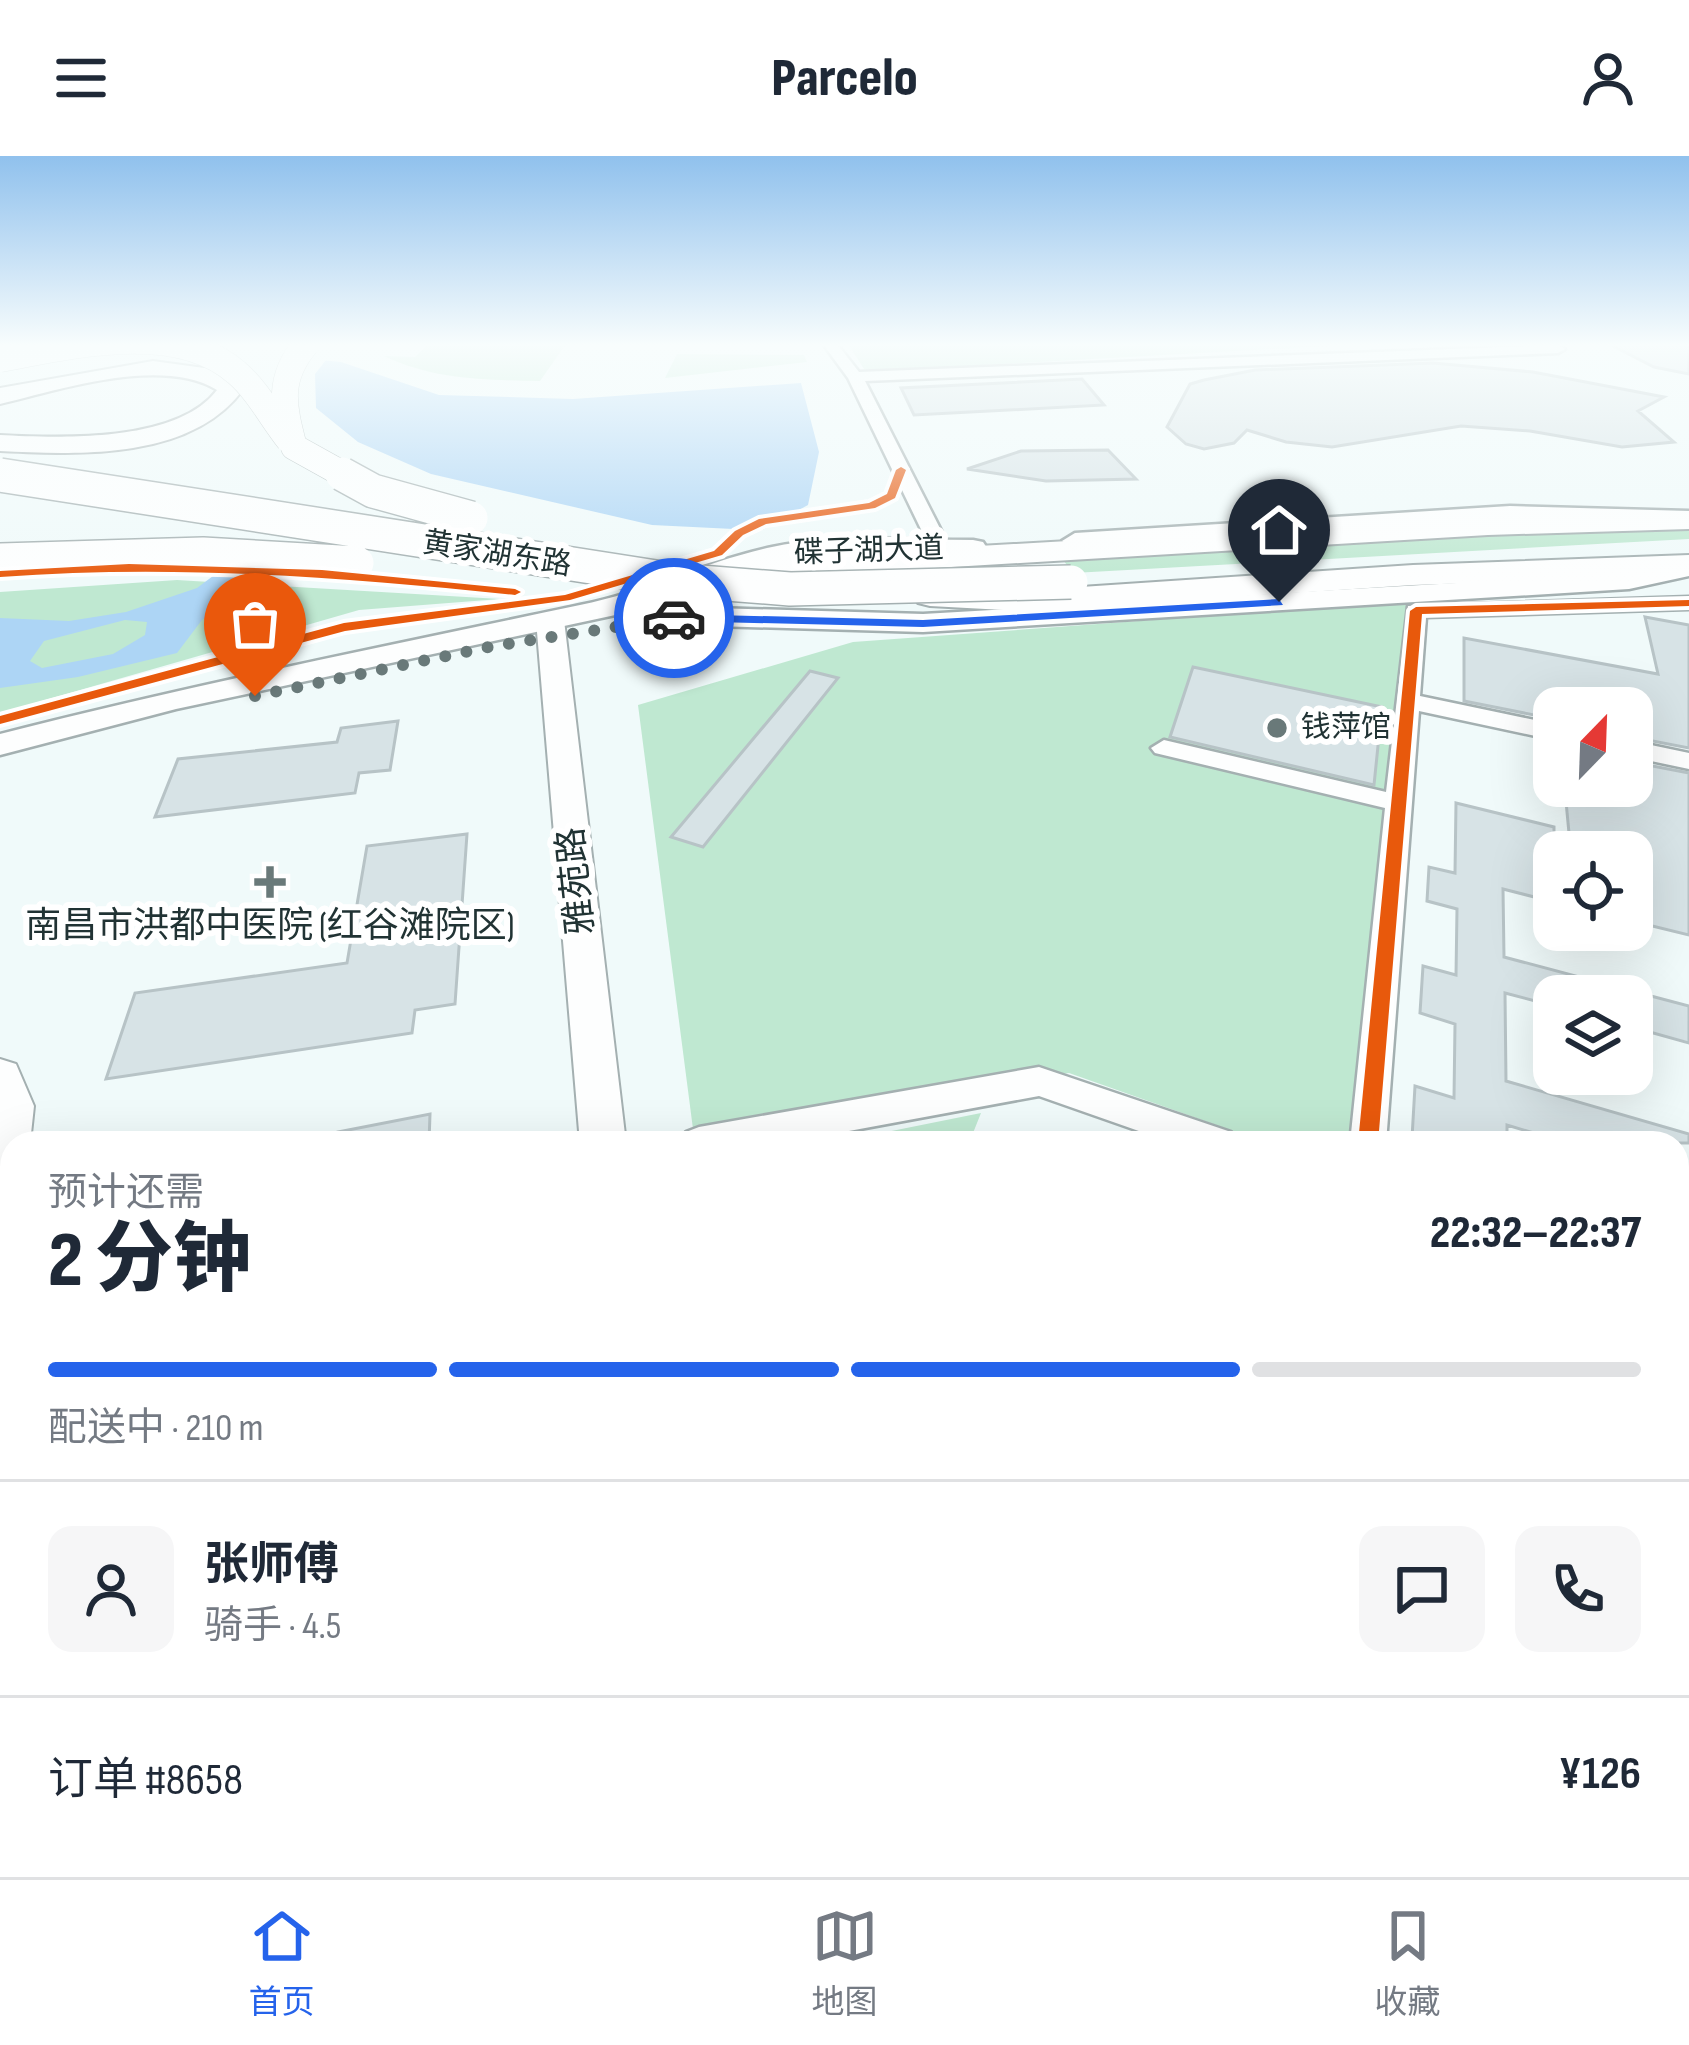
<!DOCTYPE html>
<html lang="zh">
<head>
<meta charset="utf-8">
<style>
  body { margin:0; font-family:"Sofia Sans Condensed","Noto Sans SC",sans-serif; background:#f6f6f7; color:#1f2937; height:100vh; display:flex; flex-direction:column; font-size:45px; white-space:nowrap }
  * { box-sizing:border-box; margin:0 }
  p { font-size:39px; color:#747a83 }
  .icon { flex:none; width:66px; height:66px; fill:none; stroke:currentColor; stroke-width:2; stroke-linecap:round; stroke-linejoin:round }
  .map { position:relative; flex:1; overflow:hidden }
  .panel { position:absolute; left:0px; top:975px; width:1689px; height:747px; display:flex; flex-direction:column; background:#fff; border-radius:36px 36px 0 0; box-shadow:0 12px 48px #0002 }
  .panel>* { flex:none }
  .needle { width:78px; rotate:23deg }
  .controls { position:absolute; left:1533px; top:531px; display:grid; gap:24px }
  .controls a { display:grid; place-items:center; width:120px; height:120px; border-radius:24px; background:#fff; box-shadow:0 12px 48px #0002; font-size:60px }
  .pin { position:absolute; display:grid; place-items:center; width:102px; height:102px; color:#fff; margin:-123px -51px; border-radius:50% 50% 50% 0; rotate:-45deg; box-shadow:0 0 12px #0007 }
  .pin .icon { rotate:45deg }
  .courier { position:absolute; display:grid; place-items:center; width:120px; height:120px; margin:-60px; border:9px solid #2563eb; border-radius:50%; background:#fff; color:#222; box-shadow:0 3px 15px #0007 }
  .summary em { font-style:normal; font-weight:800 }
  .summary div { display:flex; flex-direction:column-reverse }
  .summary { display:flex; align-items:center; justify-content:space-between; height:204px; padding:0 48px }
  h1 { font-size:78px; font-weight:800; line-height:90px }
  .bar { display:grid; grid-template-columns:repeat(4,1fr); gap:18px 12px; align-content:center; height:144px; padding:0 48px }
  .bar i { height:15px; border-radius:9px; background:#e0e1e3 }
  .bar .active { background:#2563eb }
  .bar p { grid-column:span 4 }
  .line { display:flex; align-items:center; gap:30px; padding:0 48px; border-top:3px solid #e0e1e3 }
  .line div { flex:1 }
  .round { display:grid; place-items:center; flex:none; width:126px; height:126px; border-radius:24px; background:#f6f6f7 }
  header { display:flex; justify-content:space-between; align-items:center; height:156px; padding:0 48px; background:#fff; font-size:54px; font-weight:800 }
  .tab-bar { display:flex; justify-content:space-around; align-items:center; height:168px; border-top:3px solid #e0e1e3; background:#fff; font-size:33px; color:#747a83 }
  .tab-bar a { display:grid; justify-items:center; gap:6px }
  .tab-bar .active { color:#2563eb }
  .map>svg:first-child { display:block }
  .green { fill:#bfe8d1 }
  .water { fill:#add5f5; fill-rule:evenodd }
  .pier { fill:#f0fafa }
  .building { fill:#d7e3e6; stroke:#b7c3c6; stroke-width:3 }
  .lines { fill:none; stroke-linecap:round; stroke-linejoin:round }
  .minor-casing { stroke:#a4b0b1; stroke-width:5 }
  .tertiary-casing { stroke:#a4b0b1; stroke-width:4 }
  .secondary-casing { stroke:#a4b0b1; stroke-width:5 }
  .trunk-casing { stroke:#a4b0b1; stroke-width:4 }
  .minor { fill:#fdfefe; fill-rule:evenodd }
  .tertiary { fill:#fdfefe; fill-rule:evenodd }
  .secondary { fill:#fdfefe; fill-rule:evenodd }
  .trunk { fill:#fdfefe; fill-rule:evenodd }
  .trunk-bridge-far1-casing { stroke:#a4b0b1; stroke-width:27; stroke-linecap:butt }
  .trunk-bridge-casing { stroke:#a4b0b1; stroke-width:36; stroke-linecap:butt }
  .trunk-bridge-far1 { stroke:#fdfefe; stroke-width:26 }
  .trunk-bridge { stroke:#fdfefe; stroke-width:33 }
  .cycleway-casing { stroke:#fff; stroke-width:8 }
  .cycleway { fill:#e8590c; fill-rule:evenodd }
  .route { fill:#2563eb }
  .done { stroke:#697979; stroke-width:12; stroke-dasharray:0 21.6 }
  .poi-dot { fill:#697979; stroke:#fff; stroke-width:4.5 }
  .labels { text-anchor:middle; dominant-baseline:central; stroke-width:12; stroke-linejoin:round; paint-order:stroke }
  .far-street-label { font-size:30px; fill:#213334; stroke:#fff }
  .far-poi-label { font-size:30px; fill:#213334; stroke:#fff; text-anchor:start }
  .street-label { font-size:36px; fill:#213334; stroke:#fff }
  .poi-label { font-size:36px; fill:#213334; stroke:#fff }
</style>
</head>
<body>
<header><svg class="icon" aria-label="menu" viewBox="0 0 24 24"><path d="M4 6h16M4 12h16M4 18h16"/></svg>Parcelo<svg class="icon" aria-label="person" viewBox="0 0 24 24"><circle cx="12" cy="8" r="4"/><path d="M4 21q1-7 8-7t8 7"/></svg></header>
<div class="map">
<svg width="1689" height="1721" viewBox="0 0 1689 1721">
  <rect width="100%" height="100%" fill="#f0fafa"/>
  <path class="green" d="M428,188H566L540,225C486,224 434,224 384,200L415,201Z
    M848,188H1365L873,215L864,213Z
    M677,198L804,199L807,206L665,222Z
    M1601,370H1689V383L1073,417L1060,400Z
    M177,424L500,443L359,454L0,557V436Z
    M1413,445L1353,987H1267L1069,917L693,973L638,549L853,486Z
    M981,957L969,987H832Z"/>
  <path class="water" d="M267,199L341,206L439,239L573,243L801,227L819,296L808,349L733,390L319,376L243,423L230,444L202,464L177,497L78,521L0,532V462L69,465L126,456L197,432L273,375ZM125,464L147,466L145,479L113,498L42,512L30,505L44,485Z"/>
  <path class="pier" d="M267,193L330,199L315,218L316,252L358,286L431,318L652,369L772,375L732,396L320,382L275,410L221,406L257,380L0,378V252L109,233L129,223L117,214L121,206Z"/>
  <path class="building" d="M1609,188H1689V218L1654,211Z
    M1433,207L1533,216L1664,241L1638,255L1674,286L1622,291L1530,275L1461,270L1332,291L1286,286L1247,274L1234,287L1204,293L1186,288L1167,271L1190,228L1204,224L1255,214Z
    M1082,223L1104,249L914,259L901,232Z
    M1108,294L1136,323L1046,325L967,313L1021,295Z
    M1645,461L1689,469V592L1632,581V552H1554V563L1464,545V482L1658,518Z
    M1193,511L1382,551L1374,629L1170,581Z
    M810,515L838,522L703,691L671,681Z
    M398,565L390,614L359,617L355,637L155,661L178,603L337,586L341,572Z
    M1632,606L1689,617V779L1632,765V692L1569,677L1565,635L1575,630H1632Z
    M1456,647L1554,671V746L1503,733L1504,801L1621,832L1620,840H1554V850L1505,837L1506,925L1689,978V987H1567L1507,969V987H1426L1412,982L1415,930L1454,942L1455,868L1420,857L1423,810L1456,819L1457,753L1427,745L1429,711L1455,717Z
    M467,678L455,848L415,854L412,877L106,923L135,837L347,807L367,690Z
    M1632,835L1689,850V887L1632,871Z
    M430,958L429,987H339L338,976Z"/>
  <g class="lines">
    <g class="minor-casing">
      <path id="minor" d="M823,188H837L859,216L1558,189L1565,193L1558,197L865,225L951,394L941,400L931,394L848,222Z
        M1689,441V453L1426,461L1420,540L1554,568V584L1419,555L1386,987H1350L1385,652L1155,597L1151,592L1164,584L1386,636L1408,450Z
        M1632,585L1689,597V613L1632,601Z
        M1039,911L1231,976L1236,987H1173L1039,940L784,987H681L686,976L699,971Z
        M1677,1122L1689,1126V1166L1677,1162Z"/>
    </g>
    <g class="tertiary-casing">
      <path id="tertiary" d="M550,456L564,464L626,987H580L536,464Z
        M0,903L16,908L34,950L30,987H12V1064L0,1068Z
        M631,1710H703V1721H631Z"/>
    </g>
    <g class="secondary-casing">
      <path id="secondary" d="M1510,350L1689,355V371L1510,366L1075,393L1062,385L1075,377Z
        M973,384L983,386L987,392L983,398L811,401L777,406L648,452L176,553L0,599V578C192,529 386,490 580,449C646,436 706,405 772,391C837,377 907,384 973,384Z
        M1689,404V420L1629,433L923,476L681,469L630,477L615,468L619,462L681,451L923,458L1629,417Z"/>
    </g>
    <g class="trunk-casing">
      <path id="trunk" d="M153,205L219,214L244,232C193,304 80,299 0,295V279C60,282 177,287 217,234C161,200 60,234 0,248V232Z
        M1689,355V373L1488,379L769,422L752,412L769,402L1488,361Z
        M1689,399V419L1413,429L1021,455L930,450L918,447L913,440L918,433L930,430L1021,435L1413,409Z"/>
    </g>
    <use href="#minor" class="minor"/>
    <use href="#tertiary" class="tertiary"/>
    <use href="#secondary" class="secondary"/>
    <use href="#trunk" class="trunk"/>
    <g class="trunk-bridge-far1-casing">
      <path id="trunk-bridge-far1" d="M306,188C277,223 283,249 294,291L348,321
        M0,203C71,190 177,163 237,217C258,235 272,263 289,284
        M0,319L12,321"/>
    </g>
    <g class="trunk-bridge-casing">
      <path id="trunk-bridge" d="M342,318L373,335L471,362
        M0,319L675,424L790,433L1071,426
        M0,404L203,398L357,407"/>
    </g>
    <use href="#trunk-bridge-far1" class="trunk-bridge-far1"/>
    <use href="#trunk-bridge" class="trunk-bridge"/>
    <g class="cycleway-casing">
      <path id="cycleway" d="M901,311L906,314L895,342L875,352L766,368L743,379L722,399L570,444L345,475L0,568V560L344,467L565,439L714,395L735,375L759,363L869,347L887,338L896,314Z
        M129,408L322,414L515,433L521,436L515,439C343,421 173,408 0,421V415Z
        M1689,444V450L1422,458L1378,987H1358L1410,455L1416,451Z"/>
    </g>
    <use href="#cycleway" class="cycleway"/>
  </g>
  <linearGradient id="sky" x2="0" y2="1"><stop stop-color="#90c1ed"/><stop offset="0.44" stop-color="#f8fdfd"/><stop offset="1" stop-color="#f8fdfd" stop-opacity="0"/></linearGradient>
  <rect width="1689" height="429" fill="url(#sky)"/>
  <path class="route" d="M1279,443L1283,449L923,471L674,465L667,462L674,458L923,464Z"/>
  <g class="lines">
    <path class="done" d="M255,540L494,490L674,462"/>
  </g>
  <g class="poi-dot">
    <circle cx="1277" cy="572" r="12"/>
    <path d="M264 708h12v12h12v12h-12v12h-12v-12h-12v-12h12z"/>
  </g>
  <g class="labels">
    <g class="far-street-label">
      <text transform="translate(869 395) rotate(-2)">碟子湖大道</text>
      <text transform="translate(497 398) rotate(9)">黄家湖东路</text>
    </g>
    <g class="far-poi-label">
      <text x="1301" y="572">钱萍馆</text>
    </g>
    <g class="street-label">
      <text transform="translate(577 725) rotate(-96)">雅苑路</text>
    </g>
    <g class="poi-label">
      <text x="270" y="770">南昌市洪都中医院 (红谷滩院区)</text>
    </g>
  </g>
</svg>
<div class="controls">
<a><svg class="needle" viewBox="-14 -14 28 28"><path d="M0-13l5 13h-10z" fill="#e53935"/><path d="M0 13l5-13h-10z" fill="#747a83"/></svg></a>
<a><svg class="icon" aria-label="locate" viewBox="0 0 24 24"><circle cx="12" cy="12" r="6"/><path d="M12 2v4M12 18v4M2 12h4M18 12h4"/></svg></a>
<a><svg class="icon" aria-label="layers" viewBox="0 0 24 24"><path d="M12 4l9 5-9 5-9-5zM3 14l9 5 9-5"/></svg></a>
</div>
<div class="pin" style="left:255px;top:540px;background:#ea580c"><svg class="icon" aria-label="bag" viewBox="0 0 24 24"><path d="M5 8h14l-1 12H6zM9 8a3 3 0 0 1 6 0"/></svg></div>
<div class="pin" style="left:1279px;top:446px;background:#1f2937"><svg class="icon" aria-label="home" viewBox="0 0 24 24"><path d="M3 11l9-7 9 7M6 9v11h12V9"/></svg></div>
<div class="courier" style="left:674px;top:462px"><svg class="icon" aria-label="car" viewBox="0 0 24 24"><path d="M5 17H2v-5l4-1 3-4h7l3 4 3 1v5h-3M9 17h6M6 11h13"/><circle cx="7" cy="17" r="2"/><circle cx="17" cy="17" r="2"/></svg></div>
<section class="panel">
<div class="summary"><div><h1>2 分钟</h1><p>预计还需</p></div><em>22:32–22:37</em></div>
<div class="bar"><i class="active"></i><i class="active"></i><i class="active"></i><i></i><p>配送中 · 210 m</p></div>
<div class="line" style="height:216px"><a class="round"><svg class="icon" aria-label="person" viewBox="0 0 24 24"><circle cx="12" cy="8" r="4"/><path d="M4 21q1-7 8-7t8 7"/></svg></a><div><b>张师傅</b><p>骑手 · 4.5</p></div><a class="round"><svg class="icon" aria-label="chat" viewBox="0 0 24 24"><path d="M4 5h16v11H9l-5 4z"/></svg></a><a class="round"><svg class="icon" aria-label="phone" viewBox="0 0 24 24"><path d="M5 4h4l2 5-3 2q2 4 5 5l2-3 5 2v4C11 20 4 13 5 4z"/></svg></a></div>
<div class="line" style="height:156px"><div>订单 #8658</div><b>¥126</b></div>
</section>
</div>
<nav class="tab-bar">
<a class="active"><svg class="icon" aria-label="home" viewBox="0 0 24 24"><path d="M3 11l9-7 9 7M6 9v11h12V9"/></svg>首页</a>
<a><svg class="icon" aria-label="map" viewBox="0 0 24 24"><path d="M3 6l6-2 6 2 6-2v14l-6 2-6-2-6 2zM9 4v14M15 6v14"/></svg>地图</a>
<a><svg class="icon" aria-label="saved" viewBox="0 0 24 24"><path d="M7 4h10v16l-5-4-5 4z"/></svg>收藏</a>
</nav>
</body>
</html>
